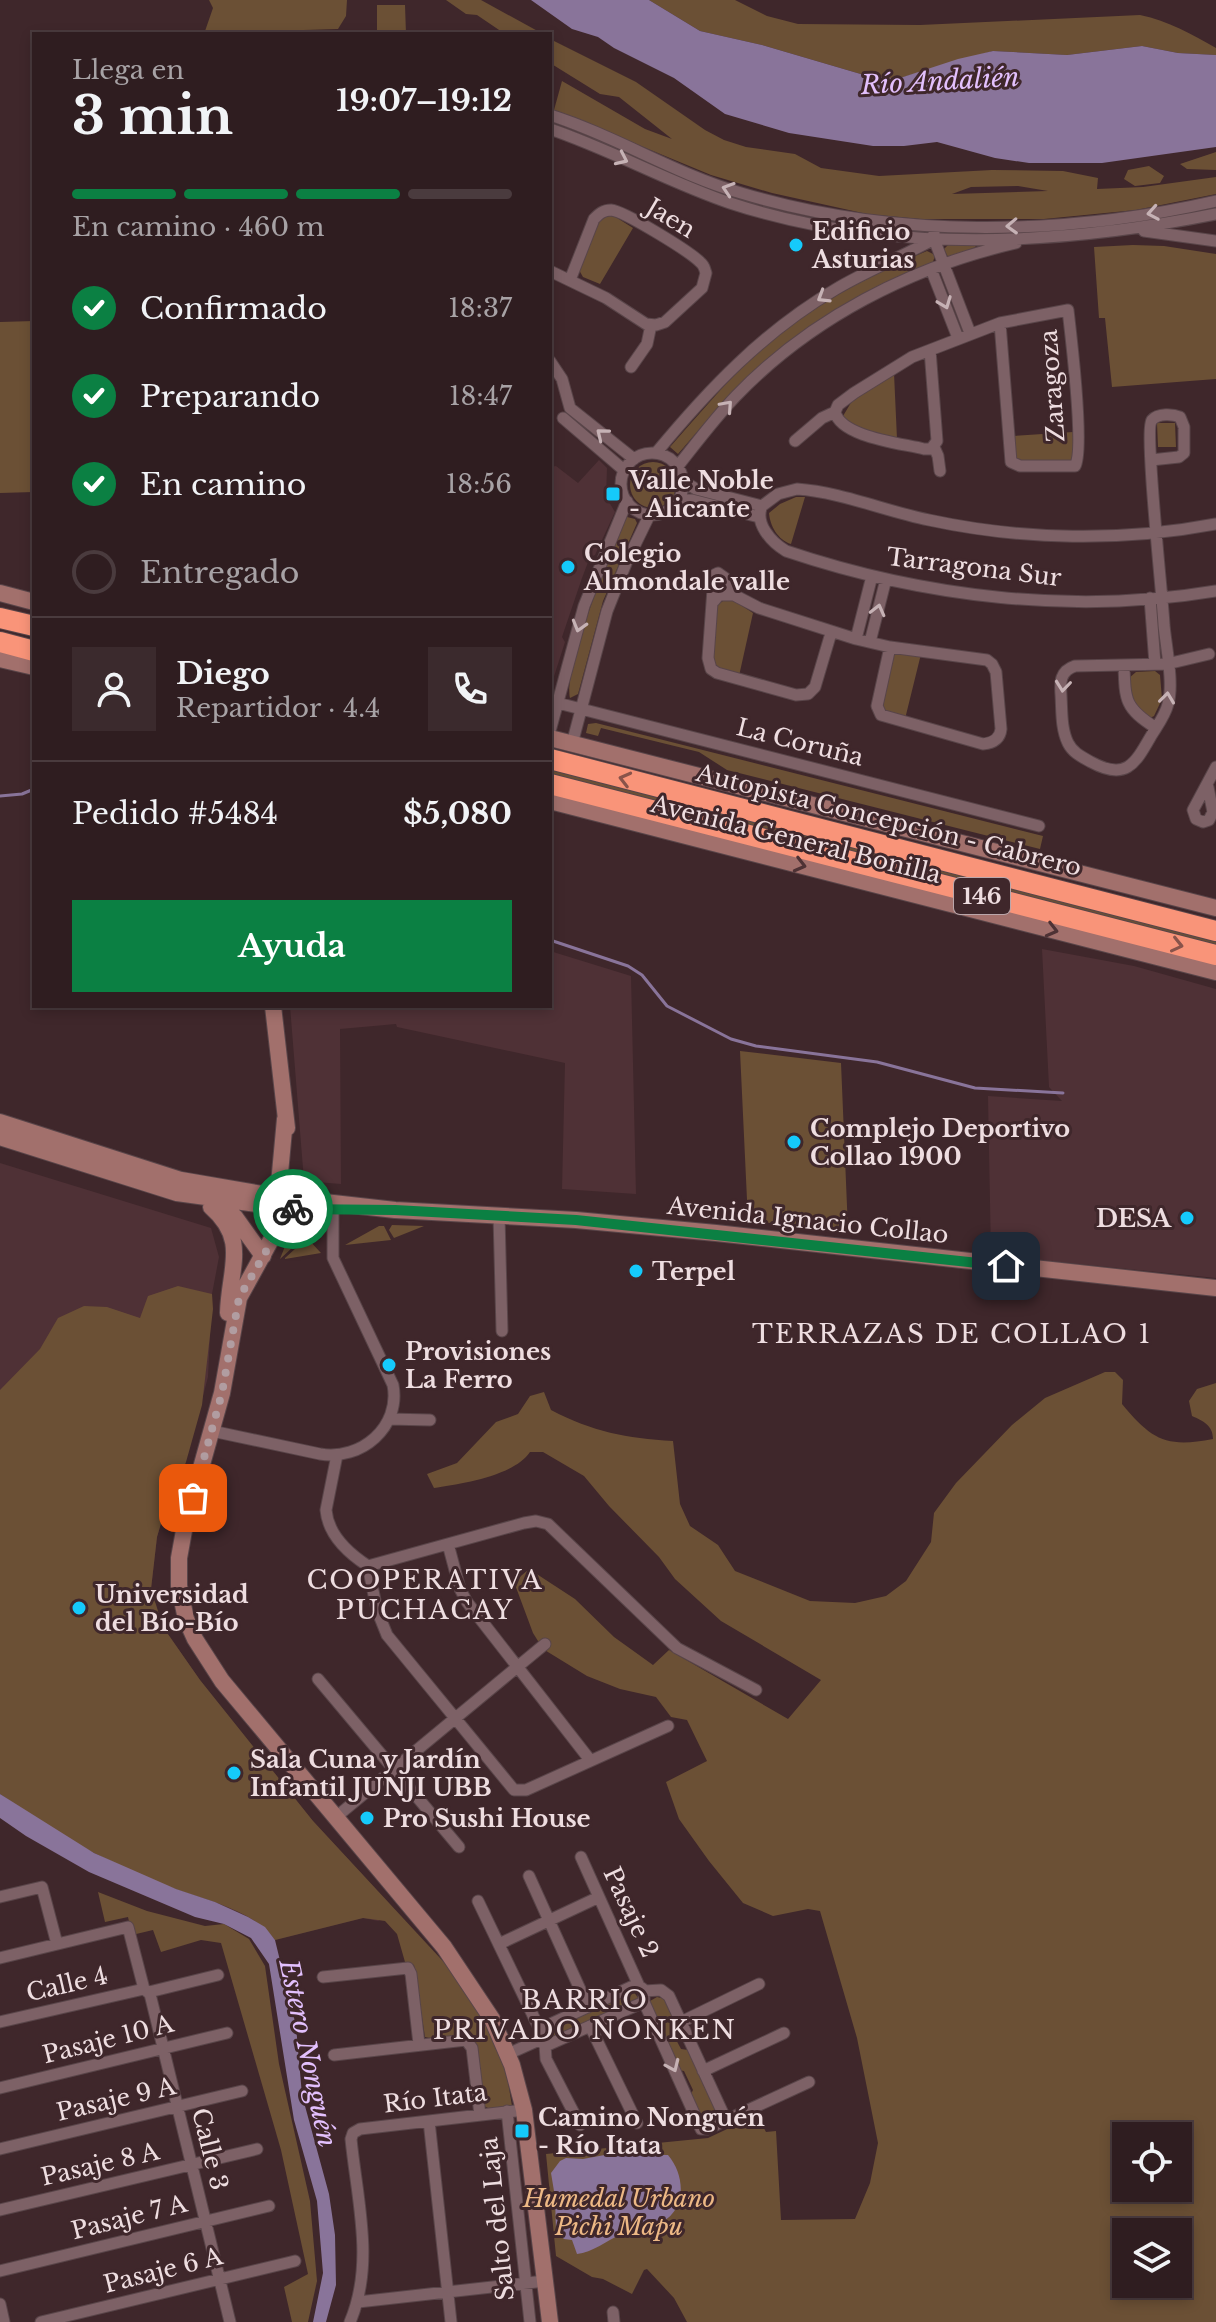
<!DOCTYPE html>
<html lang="es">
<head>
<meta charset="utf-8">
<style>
  body { margin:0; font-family:"Libre Baskerville",serif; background:#3b2a2d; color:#f1f3f6; height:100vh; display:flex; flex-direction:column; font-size:30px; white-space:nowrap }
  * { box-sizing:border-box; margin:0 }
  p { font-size:26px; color:#a7a2a5 }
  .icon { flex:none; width:44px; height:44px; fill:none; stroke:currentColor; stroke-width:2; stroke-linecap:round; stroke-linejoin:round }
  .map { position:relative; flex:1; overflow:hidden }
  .panel { position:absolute; left:32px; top:32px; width:520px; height:976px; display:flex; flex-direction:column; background:#2f1d20; border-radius:0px; box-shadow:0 4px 12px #0003,0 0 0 2px #4a3b3e }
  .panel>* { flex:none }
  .tools { position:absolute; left:1112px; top:2122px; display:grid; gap:16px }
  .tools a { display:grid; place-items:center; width:80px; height:80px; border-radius:0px; background:#2f1d20; box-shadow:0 4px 12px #0003,0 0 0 2px #4a3b3e; font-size:40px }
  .pin { position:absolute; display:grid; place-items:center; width:68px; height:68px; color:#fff; margin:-34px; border-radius:16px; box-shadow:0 4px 12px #0006 }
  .courier { position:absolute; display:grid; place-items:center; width:80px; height:80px; margin:-40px; border:6px solid #0b8043; border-radius:50%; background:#fff; color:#222; box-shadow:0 2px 10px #0007 }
  .head em { font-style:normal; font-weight:700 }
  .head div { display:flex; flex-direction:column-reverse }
  .head { display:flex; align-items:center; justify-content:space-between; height:136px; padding:0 40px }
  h1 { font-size:52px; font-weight:700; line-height:60px }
  .bar { display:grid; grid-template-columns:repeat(4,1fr); gap:12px 8px; align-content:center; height:96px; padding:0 40px }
  .bar i { height:10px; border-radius:6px; background:#4a3b3e }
  .bar .current { background:#0b8043 }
  .bar p { grid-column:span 4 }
  .line { display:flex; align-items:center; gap:20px; padding:0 40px; border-top:2px solid #4a3b3e }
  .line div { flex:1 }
  .round { display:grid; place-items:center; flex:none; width:84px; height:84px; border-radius:0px; background:#3b2a2d }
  ol { padding:0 40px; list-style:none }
  li { display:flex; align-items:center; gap:24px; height:88px }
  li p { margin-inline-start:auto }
  li .icon { padding:8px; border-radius:50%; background:#0b8043; color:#fff; stroke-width:4 }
  li:last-child { color:#a7a2a5 }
  li i { width:44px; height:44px; border:4px solid #4a3b3e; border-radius:50% }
  .cta { display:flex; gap:16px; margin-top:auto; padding:16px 40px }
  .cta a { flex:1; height:92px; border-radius:0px; background:#0b8043; color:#fff; font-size:32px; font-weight:700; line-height:92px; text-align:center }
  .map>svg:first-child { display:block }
  .built { fill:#4f3136 }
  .green { fill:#6b5035; fill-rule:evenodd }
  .water { fill:#89749a }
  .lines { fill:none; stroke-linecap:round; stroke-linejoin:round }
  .stream { stroke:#89749a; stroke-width:3 }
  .street-casing { stroke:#594549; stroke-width:13 }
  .secondary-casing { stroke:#594549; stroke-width:18 }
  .highway-casing { stroke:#594549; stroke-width:22 }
  .street { stroke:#7d6166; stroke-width:11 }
  .secondary { stroke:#a2706c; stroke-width:16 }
  .highway { stroke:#f99479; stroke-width:20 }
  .oneway { stroke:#c6b2b5 }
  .oneway2 { stroke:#89534a }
  .oneway3 { stroke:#4e3235 }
  .done { stroke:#b19da1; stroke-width:8; stroke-dasharray:0 14.4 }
  .route { stroke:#0b8043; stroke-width:10 }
  .poi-dot { fill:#15cafb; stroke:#3f272b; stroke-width:3 }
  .labels { text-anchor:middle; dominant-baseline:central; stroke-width:6; stroke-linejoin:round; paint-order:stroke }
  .shield { fill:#3f272b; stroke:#baa6aa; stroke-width:2 }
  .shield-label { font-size:22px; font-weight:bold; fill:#eedde0 }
  .street-label { font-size:24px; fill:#eedde0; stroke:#3f272b }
  .poi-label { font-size:24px; font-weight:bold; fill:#eedde0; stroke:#3f272b; text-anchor:start }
  .park-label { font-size:24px; font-style:italic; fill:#edb885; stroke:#3f272b }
  .water-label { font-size:26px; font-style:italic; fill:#e3c0fd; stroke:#3f272b }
  .neighbourhood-label { font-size:26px; letter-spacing:2px; fill:#eedde0; stroke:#3f272b }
</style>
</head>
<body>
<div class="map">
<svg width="1216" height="2322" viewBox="0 0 1216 2322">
  <rect width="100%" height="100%" fill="#3f272b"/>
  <path class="built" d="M599,460L607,468L606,497L615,512L595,555L590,557L582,578L562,637L565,642L550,689V467L556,466L578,483Z
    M1042,949L1134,966L1216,989V1278L991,1255L988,1096L1062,1101L1049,1087Z
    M550,951L631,976L636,1194L562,1189L565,1063L397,1027L396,1024L340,1029L341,1184L304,1181L290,1006H550Z
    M0,1163L211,1228L219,1257L212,1294L208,1377L184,1468L165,1510L157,1537L151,1589L163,1627L200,1680L313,1821L396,1911L378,1921L363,1918L275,1940L265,1927L0,1794Z"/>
  <path class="green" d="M209,0H347L346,16L338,29L304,30L299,34H204L213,8Z
    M446,0H481L543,34H505L477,15L466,14Z
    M649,0H735L767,16L798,24L920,25L1140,15C1169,21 1191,34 1216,48V55L1178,53L1142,46L1067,55L993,51L897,79L864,75L762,45L700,31Z
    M377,5H405L406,34H377Z
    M550,39L636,82L705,130L724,140L746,147L795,154L821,168L879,176L992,170L1063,171L1098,178L1097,189L1143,187L1216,177V194L1136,210L1044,219H920L867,214L772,193L711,175L554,110L562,81L645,129L672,139L619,97L600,94L550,63ZM1018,186L1048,191L952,194L971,187Z
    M1216,152V170L1187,169L1180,164Z
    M1149,166L1164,176L1160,183L1135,186L1124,179L1128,170Z
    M607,215L614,216L633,228L600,284L583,277L579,270L597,223Z
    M948,245H974L976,247L948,257L944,249Z
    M1133,245L1164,246L1216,254V379L1112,387L1105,318H1099L1094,247Z
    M927,251L935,255L933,262C874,287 817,317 768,359C734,387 707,421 678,454L670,447C693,421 716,394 740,369C792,317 859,279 927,251Z
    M34,321V492L0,493V322Z
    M894,373L897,439L854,428L843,416L852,401Z
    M1157,423H1175L1176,447H1158Z
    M1073,432V463L1024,462L1016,459L1013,436Z
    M630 485a23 23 0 1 1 46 0a23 23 0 1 1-46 0Z
    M796,497H805L791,544C778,540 770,526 769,513L780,504Z
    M627,517L635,519L637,523L603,601L578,694L570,698C563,673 612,543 627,517Z
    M726,599L733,600L753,613L739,676L715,667L712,659L717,605Z
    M896,652L921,654L905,719L882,710L893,655Z
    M1155,671L1160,675L1162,699L1154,716L1150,718L1134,707L1129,678L1136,672Z
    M596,723L1043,836L1040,849L727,770L699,752L601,728L598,736L586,733L588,724Z
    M550,769L1216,941V946L550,777Z
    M740,1051L841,1063L848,1230L748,1221Z
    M294,1223L305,1236L280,1259Z
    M392,1225L424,1226L394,1238L389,1230Z
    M379,1226H384L391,1240L345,1245Z
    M307,1238L321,1253L285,1259V1258Z
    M178,1286L212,1294L213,1309L202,1405L186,1462L165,1510L157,1537L151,1589L163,1627L200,1680L313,1821L453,1972L486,2023L505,2064L512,2106L490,2109L484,2106C480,2089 484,2039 464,2036C451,2034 437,2040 425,2037L414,1965L405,1962L397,1934L385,1921L363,1918L275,1940C253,1910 211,1902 178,1890C150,1880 121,1866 94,1853C61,1836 30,1815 0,1794V1390L40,1349L58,1318L84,1306L107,1307L140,1318L148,1296Z
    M1105,1372H1115L1123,1380L1122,1404C1152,1440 1166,1448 1213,1439C1213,1425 1203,1421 1192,1416L1189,1401L1197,1389L1216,1383V2322H687L674,2298L647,2269L644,2270L632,2294L603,2279L592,2277L556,2256L546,2154L708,2138L757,2115L766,2132L776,2131L781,2220L855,2219L870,2183L878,2143L857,2038L820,1911L808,1909L773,1916L743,1903L709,1861L679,1819L666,1782L707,1761L687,1720L671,1717L656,1697L620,1689L587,1676L543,1649L533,1633L514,1582L529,1569L575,1599L614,1637L653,1665L669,1650L788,1719L821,1680L721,1621L675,1579L659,1557L609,1506L584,1476L543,1452H530C514,1476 461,1484 434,1488L427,1474L457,1463L496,1422L518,1414L530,1396L544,1392L551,1410C593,1432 626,1438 673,1441L680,1504L690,1526L718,1545L735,1571L810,1601L855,1603L886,1596L906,1581L931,1542L934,1513L956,1483L1012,1425L1045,1398ZM1126,2136H1178V2188H1126ZM1126,2232H1178V2284H1126Z
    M98,1892L147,1911L205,1926L224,1924L249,1939L265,1966L279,2064L310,2201L317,2281L308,2322H292L284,2287L308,2274L281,2150L221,1943L201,1940L161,1952L153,1930L132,1935L128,1917L105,1922Z
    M633,1991L639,1999L548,2041L543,2032Z
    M657,1997L665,1999L676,2025L672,2032L681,2049L688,2050L718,2116V2118L705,2126L690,2096L693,2090L684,2071L678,2070L649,2007L650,2001Z"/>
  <path class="water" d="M531,0H649L700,31L762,45L864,75L897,79L958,59L993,51L1067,55L1142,46L1178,53L1216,55V147L1102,163H1029L995,158L937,142L904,146H873L789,133L725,114L674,78L614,48L598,37L572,29Z
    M0,1794L94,1853L176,1889L215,1902L248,1917L265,1927L275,1940L296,2026L302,2095L329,2194L335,2235L336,2285L326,2322H313L323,2273L317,2201L294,2120L269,1964L251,1938L224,1924L195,1917L89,1872L26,1836L0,1818Z
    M610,2154L668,2155C686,2176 687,2212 658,2224C647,2229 634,2229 622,2234C607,2240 592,2253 577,2254L572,2240L564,2239L556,2231L555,2197L551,2173L560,2161L566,2158L583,2159Z"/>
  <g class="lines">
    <path class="stream" d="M0,796L22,794L34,789
      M550,940L628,966L642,975L667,1006L731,1039L756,1046L877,1062L975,1088L1063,1093"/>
    <g class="street-casing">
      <path id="street" d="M550,115C616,136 675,174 741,193C893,239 1062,236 1216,201
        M550,129C612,150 668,182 730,203C886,254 1057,246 1216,214
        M1144,231L1216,241
        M934,232V239L970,333
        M931,269L958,338
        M550,271L606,298L646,324L656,325L665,322L702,288L706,273C704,268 705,266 700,262C689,251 624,211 611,210C603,210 599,214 594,219L570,280
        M550,361L562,379L570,408L634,459
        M631,367L647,344L651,325
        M835,412C841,437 900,443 924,449H931L937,441L930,350
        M563,418L625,471
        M795,441L822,418L835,412L838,405L854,393L912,357L1000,323L1068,310C1071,336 1085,450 1075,466H1020L1011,462L1000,323
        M934,447L938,456L940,471
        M656,453C708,390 764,331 836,289C868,270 902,257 934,239
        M621 484a31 31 0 1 1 62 0a31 31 0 1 1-62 0Z
        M1151,460L1179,457L1184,453V427L1180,417C1173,414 1158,413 1152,420C1144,429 1163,600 1164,625C1166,647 1174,684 1168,704C1165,716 1157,726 1151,736C1135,764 1126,781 1091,762C1082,757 1073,753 1068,743C1061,729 1062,711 1061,695C1060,682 1060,671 1075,666L1167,664L1209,654
        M678,466C697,442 715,418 736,396C811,318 911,267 1016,243
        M683,481L696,489L762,506
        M678,500H692L759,517
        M762,506C754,523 771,542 786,551C923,597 1073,615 1216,591
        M762,506L778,494L797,489C841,492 885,511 929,520C1022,540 1122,542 1216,524
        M734,595L725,578L718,573L714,575L708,658L711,669L717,673L796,695L808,694L815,687L831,633
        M1150,598L1155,664
        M714,601L719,595H734L759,608L856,639L890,647L987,660L992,664L996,672L1001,729C1000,739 993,743 983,744L881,715L877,706L890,647
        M856,639L872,576
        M870,642L886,579
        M1124,665C1125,701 1125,708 1156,728
        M550,701L1039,826
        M550,731L584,606L627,501
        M572,744L607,611L627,561L650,514
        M1208,787L1213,812L1209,820L1203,822L1196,819L1193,810L1216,767
        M499,1216L502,1331
        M389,1419L430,1420
        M212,1431L320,1454C361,1461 401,1427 393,1385L333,1258V1211
        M337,1455L326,1510C328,1535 348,1553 368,1566L524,1523L536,1521L548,1524L677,1648L756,1690
        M448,1544L460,1589L467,1602L590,1760
        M368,1566L377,1610L387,1635L514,1790H526L668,1726
        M318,1679L459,1847
        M336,1817L545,1644
        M581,1857L639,1986
        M529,1876L588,2007
        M0,1897L42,1887L57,1944
        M478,1901L540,2030
        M499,1944L599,1897
        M0,1958L128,1927L144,1989L150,1994L230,2322
        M323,1977L408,1968L411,1974L419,2044
        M644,1991L661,1990L669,1996L726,2120
        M149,1992L218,1975
        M644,2002L701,2129H707L809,2082
        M0,2022L144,1989
        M681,2022L759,1984
        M590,2026L637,2123
        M539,2035L544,2027L631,1987L639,1986L643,1989
        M539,2040L545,2045L550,2044L644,2002V1995
        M545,2045L546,2059L580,2125
        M508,2054L539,2040
        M334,2055L466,2040L472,2048L480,2115
        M703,2071L784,2033
        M0,2088L227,2033
        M507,2111L530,2322
        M429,2121L451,2322
        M0,2149L242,2091
        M0,2210L257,2149
        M0,2271L269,2206
        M358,2302L545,2281
        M0,2304L4,2322
        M613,2312L614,2322
        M41,2322L295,2261
        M350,2322C375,2263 357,2200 351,2139L353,2133L360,2129L524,2110"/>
    </g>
    <g class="secondary-casing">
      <path id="secondary" d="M0,593L34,602
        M0,659L34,667
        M550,738L1216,908
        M550,801L1216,972
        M273,1006L287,1128
        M285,1119L279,1184L281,1208L277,1229L239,1298L222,1393L185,1525L179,1558V1586L186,1619L195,1639L222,1681L444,1947L492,2019L512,2065L524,2110L550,2322
        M0,1122L181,1180L280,1197L395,1210L576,1220L716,1233L1216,1288
        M0,1137L177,1193L285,1208
        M211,1207C249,1240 229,1269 228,1313
        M226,1211L235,1217L263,1256"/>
    </g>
    <g class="highway-casing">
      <path id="highway" d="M0,618L34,626
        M0,642L34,651
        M550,759L1216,931
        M550,784L1216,955"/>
    </g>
    <use href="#street" class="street"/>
    <use href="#secondary" class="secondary"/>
    <use href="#highway" class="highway"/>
  </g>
  <defs><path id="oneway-chevron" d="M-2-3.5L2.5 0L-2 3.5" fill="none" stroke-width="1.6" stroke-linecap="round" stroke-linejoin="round" transform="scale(2)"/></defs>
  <g class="oneway">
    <use href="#oneway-chevron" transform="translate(622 159) rotate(25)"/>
    <use href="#oneway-chevron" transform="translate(728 189) rotate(-162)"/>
    <use href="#oneway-chevron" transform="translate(1153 213) rotate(170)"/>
    <use href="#oneway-chevron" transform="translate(1012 226) rotate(178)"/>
    <use href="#oneway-chevron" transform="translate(823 297) rotate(148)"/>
    <use href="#oneway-chevron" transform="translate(945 303) rotate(69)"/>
    <use href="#oneway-chevron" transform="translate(727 406) rotate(-48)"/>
    <use href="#oneway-chevron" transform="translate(602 434) rotate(-141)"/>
    <use href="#oneway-chevron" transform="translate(878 610) rotate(-76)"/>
    <use href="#oneway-chevron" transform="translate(579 626) rotate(106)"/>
    <use href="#oneway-chevron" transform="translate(1063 686) rotate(96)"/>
    <use href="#oneway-chevron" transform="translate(1167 698) rotate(-83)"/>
    <use href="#oneway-chevron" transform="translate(673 2066) rotate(66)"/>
  </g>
  <g class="oneway2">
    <use href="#oneway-chevron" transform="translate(625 779) rotate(-166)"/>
    <use href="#oneway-chevron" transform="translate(1177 945) rotate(13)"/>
  </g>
  <g class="oneway3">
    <use href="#oneway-chevron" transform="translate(800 865) rotate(14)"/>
    <use href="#oneway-chevron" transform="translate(1052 930) rotate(14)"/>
  </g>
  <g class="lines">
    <path class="done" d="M193,1498L222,1393L239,1298L272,1241L281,1208L293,1209"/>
    <path class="route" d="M293,1209L395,1210L576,1220L1006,1266"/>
  </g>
  <g class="poi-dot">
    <circle cx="796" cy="245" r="8"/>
    <rect x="605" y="486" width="16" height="16" rx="4"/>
    <circle cx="568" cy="567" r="8"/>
    <circle cx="794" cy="1142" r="8"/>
    <circle cx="1187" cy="1218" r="8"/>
    <circle cx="636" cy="1271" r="8"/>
    <circle cx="389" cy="1365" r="8"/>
    <circle cx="79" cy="1608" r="8"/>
    <circle cx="234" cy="1773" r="8"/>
    <circle cx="367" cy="1818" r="8"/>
    <rect x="514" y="2123" width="16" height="16" rx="4"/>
  </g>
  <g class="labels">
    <rect class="shield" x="954" y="878" width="56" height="36" rx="6"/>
    <g class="shield-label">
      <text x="982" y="896">146</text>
    </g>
    <g class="street-label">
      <text transform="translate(671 218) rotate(31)">Jaen</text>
      <text transform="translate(1052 386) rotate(-94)">Zaragoza</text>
      <text transform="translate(974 567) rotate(7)">Tarragona Sur</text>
      <text transform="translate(800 742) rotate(14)">La Coruña</text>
      <text transform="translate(889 820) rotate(14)">Autopista Concepción - Cabrero</text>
      <text transform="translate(796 839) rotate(14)">Avenida General Bonilla</text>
      <text transform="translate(808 1220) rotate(6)">Avenida Ignacio Collao</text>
      <text transform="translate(631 1912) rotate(65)">Pasaje 2</text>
      <text transform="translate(67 1984) rotate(-13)">Calle 4</text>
      <text transform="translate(108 2039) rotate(-14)">Pasaje 10 A</text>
      <text transform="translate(435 2098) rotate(-7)">Río Itata</text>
      <text transform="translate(116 2099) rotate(-13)">Pasaje 9 A</text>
      <text transform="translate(210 2149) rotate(76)">Calle 3</text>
      <text transform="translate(100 2164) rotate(-13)">Pasaje 8 A</text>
      <text transform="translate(129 2217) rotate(-14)">Pasaje 7 A</text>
      <text transform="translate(497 2219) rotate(-96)">Salto del Laja</text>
      <text transform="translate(163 2270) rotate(-14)">Pasaje 6 A</text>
    </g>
    <g class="poi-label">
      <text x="812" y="231">Edificio<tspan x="812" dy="28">Asturias</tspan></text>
      <text x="629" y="480">Valle Noble<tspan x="629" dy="28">- Alicante</tspan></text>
      <text x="584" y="553">Colegio<tspan x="584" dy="28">Almondale valle</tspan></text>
      <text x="810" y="1128">Complejo Deportivo<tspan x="810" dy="28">Collao 1900</tspan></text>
      <text x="1171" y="1218" text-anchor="end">DESA</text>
      <text x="652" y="1271">Terpel</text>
      <text x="405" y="1351">Provisiones<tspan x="405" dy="28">La Ferro</tspan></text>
      <text x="95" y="1594">Universidad<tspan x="95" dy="28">del Bío-Bío</tspan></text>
      <text x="250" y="1759">Sala Cuna y Jardín<tspan x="250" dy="28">Infantil JUNJI UBB</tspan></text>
      <text x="383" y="1818">Pro Sushi House</text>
      <text x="538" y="2117">Camino Nonguén<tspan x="538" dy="28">- Río Itata</tspan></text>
    </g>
    <g class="park-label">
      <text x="619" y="2198">Humedal Urbano<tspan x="619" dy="28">Pichi Mapu</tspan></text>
    </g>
    <g class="water-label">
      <text transform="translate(940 81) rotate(-3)">Río Andalién</text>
      <text transform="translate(308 2053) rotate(78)">Estero Nonguén</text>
    </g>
    <g class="neighbourhood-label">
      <text x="952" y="1334">TERRAZAS DE COLLAO 1</text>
      <text x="425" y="1580">COOPERATIVA<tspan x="425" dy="30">PUCHACAY</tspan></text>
      <text x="585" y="2000">BARRIO<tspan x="585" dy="30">PRIVADO NONKEN</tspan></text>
    </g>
  </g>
</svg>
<div class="tools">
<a><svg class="icon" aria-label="locate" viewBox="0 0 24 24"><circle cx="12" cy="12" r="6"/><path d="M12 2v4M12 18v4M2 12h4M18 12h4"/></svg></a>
<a><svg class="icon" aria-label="layers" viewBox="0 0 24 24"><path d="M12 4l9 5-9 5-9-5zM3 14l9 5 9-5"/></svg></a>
</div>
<div class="pin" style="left:193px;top:1498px;background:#ea580c"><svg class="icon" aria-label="bag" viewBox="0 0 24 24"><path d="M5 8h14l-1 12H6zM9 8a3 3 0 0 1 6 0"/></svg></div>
<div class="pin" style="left:1006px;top:1266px;background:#1f2937"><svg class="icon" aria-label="home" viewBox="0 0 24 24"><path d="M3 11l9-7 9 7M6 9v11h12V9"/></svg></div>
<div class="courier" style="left:293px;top:1209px"><svg class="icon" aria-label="bike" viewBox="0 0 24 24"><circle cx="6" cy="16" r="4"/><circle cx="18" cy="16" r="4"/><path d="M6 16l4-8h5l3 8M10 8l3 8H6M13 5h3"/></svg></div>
<section class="panel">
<div class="head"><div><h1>3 min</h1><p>Llega en</p></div><em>19:07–19:12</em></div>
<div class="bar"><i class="current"></i><i class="current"></i><i class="current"></i><i></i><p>En camino · 460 m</p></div>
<ol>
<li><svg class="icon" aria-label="check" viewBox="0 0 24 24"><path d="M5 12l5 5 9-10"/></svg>Confirmado<p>18:37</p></li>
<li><svg class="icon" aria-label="check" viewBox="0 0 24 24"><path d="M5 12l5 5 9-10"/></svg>Preparando<p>18:47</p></li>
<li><svg class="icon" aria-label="check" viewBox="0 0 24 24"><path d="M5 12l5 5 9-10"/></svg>En camino<p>18:56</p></li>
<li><i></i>Entregado</li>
</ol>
<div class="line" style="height:144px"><a class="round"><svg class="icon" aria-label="person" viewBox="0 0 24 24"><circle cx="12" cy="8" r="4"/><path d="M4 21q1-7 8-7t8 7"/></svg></a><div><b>Diego</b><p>Repartidor · 4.4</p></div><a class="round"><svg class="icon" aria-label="phone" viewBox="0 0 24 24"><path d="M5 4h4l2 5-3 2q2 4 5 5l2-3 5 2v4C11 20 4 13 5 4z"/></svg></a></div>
<div class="line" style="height:104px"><div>Pedido #5484</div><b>$5,080</b></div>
<div class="cta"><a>Ayuda</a></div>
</section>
</div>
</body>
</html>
